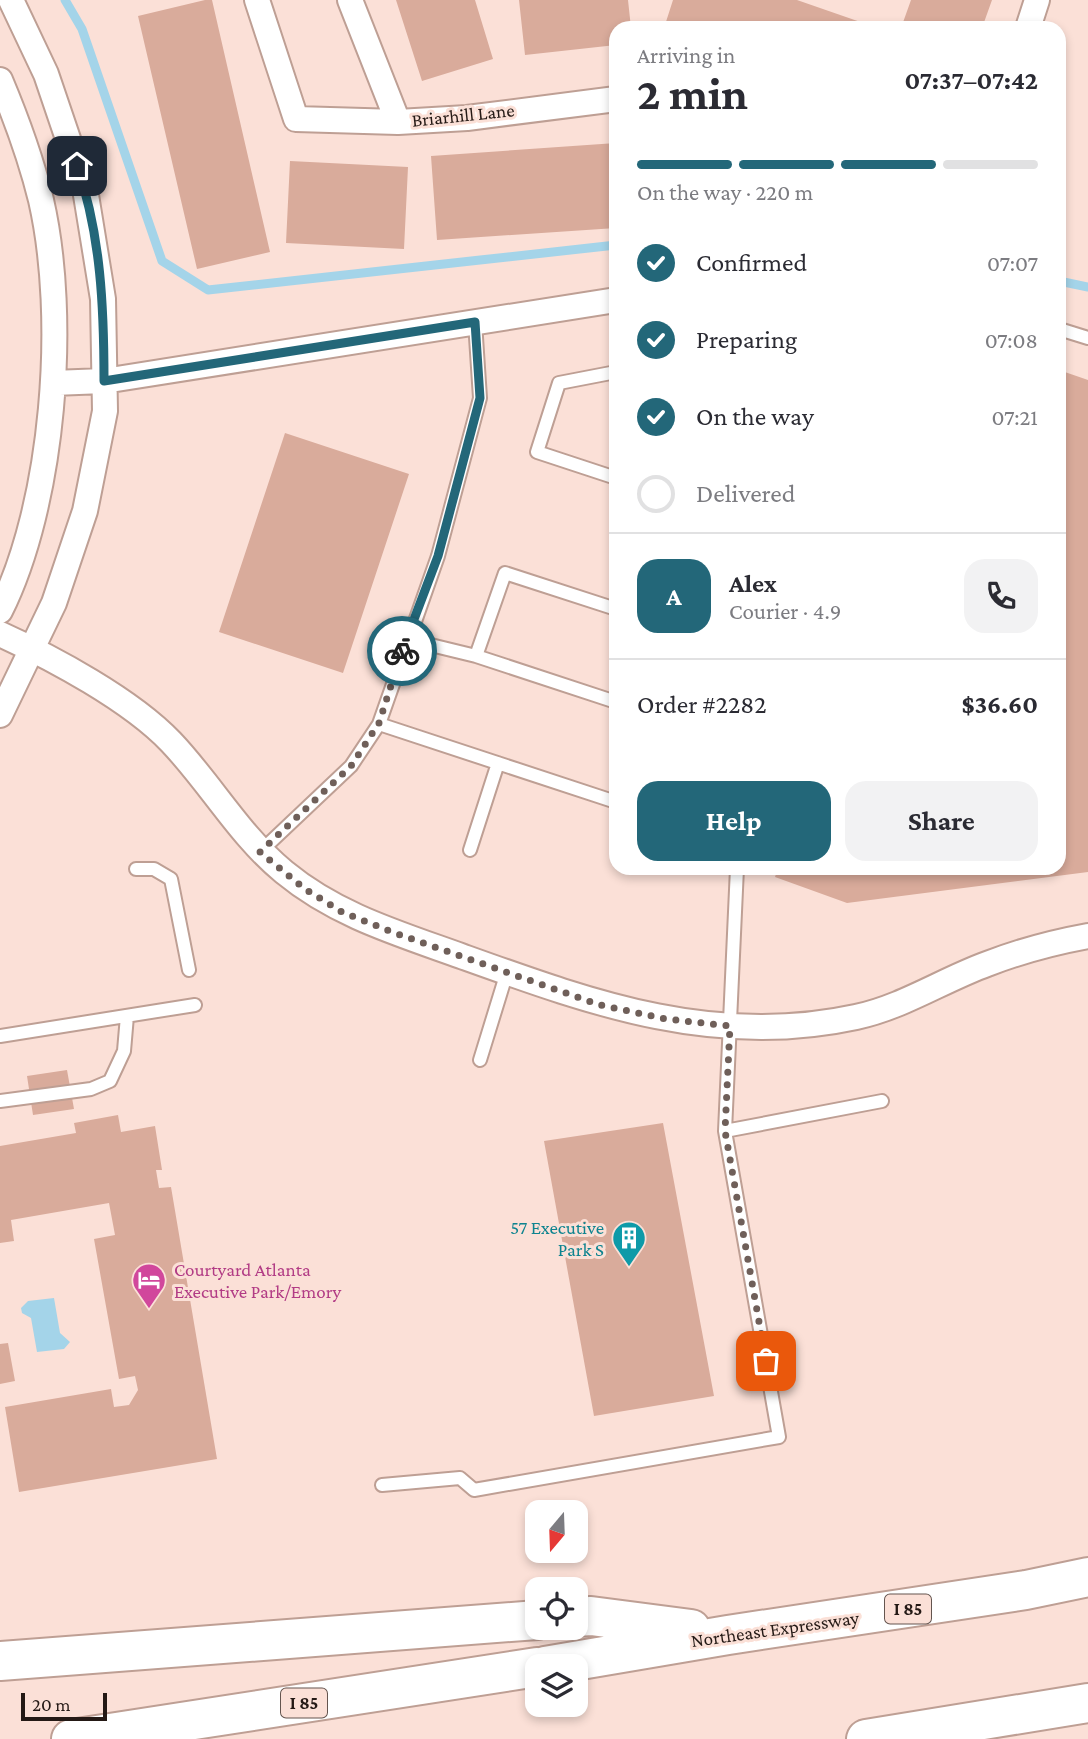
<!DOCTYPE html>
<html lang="en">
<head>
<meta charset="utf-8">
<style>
  body { margin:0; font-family:"Crimson Pro",serif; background:#f2f2f3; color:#2b2b33; height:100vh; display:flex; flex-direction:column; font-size:26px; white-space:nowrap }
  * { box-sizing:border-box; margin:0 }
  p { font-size:23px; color:#7c7c81 }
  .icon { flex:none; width:38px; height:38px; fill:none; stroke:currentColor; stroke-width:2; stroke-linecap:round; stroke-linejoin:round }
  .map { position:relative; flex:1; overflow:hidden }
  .drawer { position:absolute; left:609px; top:21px; width:457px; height:854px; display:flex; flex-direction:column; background:#fff; border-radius:21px; box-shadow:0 4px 10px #0003 }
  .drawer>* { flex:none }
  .needle { width:46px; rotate:199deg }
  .controls { position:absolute; left:525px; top:1500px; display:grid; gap:14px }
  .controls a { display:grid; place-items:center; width:63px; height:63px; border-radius:14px; background:#fff; box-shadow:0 4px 10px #0003; font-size:35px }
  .scale { position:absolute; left:21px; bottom:18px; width:86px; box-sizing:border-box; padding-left:7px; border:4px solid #241915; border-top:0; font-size:19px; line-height:24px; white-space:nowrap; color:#241915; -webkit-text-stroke:5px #fbe0d7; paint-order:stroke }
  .pin { position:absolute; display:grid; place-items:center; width:60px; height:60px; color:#fff; margin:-30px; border-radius:14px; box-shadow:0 4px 10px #0006 }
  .courier { position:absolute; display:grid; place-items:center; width:70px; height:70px; margin:-35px; border:5px solid #236779; border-radius:50%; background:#fff; color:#222; box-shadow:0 2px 9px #0007 }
  .overview em { font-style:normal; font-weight:700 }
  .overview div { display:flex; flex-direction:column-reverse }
  .overview { display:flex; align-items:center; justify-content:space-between; height:119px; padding:0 28px }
  h1 { font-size:46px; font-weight:700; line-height:52px }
  .bar { display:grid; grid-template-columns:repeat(4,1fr); gap:10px 7px; align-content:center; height:84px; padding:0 28px }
  .bar i { height:9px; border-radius:5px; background:#e1e1e2 }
  .bar .selected { background:#236779 }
  .bar p { grid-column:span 4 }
  .line { display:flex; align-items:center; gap:18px; padding:0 28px; border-top:2px solid #e1e1e2 }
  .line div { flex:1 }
  .round { display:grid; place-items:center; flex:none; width:74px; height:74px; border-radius:21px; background:#f2f2f3 }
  ol { padding:0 28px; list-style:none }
  li { display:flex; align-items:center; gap:21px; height:77px }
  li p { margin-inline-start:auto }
  li .icon { padding:7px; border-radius:50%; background:#236779; color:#fff; stroke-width:4 }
  li:last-child { color:#7c7c81 }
  li i { width:38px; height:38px; border:4px solid #e1e1e2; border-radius:50% }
  .action { display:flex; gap:14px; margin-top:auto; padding:14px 28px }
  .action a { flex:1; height:80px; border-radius:21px; background:#236779; color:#fff; font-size:28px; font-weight:700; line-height:80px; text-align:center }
  .action a+a { background:#f2f2f3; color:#2b2b33 }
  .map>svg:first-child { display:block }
  .water { fill:#a4d4e9 }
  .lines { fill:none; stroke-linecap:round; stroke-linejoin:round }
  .stream { stroke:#a4d4e9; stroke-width:9 }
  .building { fill:#d9ab9b }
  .service-casing { stroke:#be9f94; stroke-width:16 }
  .minor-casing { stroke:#be9f94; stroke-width:28 }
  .motorway-casing { stroke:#be9f94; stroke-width:42 }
  .service { stroke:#fff; stroke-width:12 }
  .minor { stroke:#fff; stroke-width:24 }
  .motorway { stroke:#fff; stroke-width:38 }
  .done { stroke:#6f5f59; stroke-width:7; stroke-dasharray:0 12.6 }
  .route { stroke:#236779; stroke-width:9 }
  .labels { text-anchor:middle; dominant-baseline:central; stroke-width:6; stroke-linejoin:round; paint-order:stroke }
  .shield { fill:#fbe0d7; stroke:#64554f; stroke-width:2 }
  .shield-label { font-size:18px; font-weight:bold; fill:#241915 }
  .street-label { font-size:19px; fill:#241915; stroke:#fbe0d7 }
  .culture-label { font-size:19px; fill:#0d838f; stroke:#fbe0d7; text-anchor:end }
  .hotel-label { font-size:19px; fill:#b23c85; stroke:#fbe0d7; text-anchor:start }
</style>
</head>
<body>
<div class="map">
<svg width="1088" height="1739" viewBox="0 0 1088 1739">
  <rect width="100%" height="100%" fill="#fbe0d7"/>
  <path class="water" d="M54,1298L60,1333L70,1342L64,1349L37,1352L31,1318L22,1313L21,1308L28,1301Z"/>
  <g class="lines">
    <path class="stream" d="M65,0L82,29L162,261L208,290L616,245
      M1059,281L1088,287"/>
  </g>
  <path class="building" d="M205,0H212L270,252L197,269L138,16Z
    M396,0H475L493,59L422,81Z
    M519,0H628L631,28H616V45L525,55Z
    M673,0H797L869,25L868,28H664Z
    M911,0H992L982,28H901Z
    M616,143V228L437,240L431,156Z
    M290,161L408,167L404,249L286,243Z
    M1059,370L1088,380V872L847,903L775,877L778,868H1059Z
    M285,433L409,474L343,673L219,632Z
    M67,1070L74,1109L33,1115L27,1076Z
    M118,1115L121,1132L155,1126L162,1170H156L159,1188L171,1187L217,1459L19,1492L5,1407L111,1389L114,1407L129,1405L138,1390L135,1376L119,1379L94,1239L115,1235L109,1203L11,1220L14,1241L0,1243V1146L76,1133L74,1123Z
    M663,1123L714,1396L594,1416L544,1141Z
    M8,1343L15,1381L0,1384V1344Z"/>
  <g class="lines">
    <g class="service-casing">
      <path id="service" d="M1059,329L1088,338
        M616,372L559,383L537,452L616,478
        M406,639L476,656L616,702
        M476,656L505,573L616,609
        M379,724L616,802
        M470,850L498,763
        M260,852L351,766L379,724L438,556L480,398L475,322
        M136,869H154L171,879L189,970
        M0,1036L195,1005
        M480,1060L507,972
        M0,1101L91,1089L110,1081L124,1051L127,1016
        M725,1131L882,1101
        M382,1485L460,1478L474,1490L779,1437L725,1131L737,868"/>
    </g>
    <g class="minor-casing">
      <path id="minor" d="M257,0L296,119L398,122
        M350,0L398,122L467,118L616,99
        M1028,28L1037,0
        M0,80C16,118 31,159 41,200C68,318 54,503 0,611
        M53,383L104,381L616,300
        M0,634C53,658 131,700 171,742C211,784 239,835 284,872C336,915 397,933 461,956C592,1003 714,1048 856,1017C903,1007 943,980 987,964C1018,952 1055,942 1088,936
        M0,715L54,603L85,511L105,411L103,299L85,189L46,74L11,0"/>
    </g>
    <g class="motorway-casing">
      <path id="motorway" d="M576,1617L591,1616L691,1629
        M0,1661L537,1620
        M545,1666L728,1635L1026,1590L1088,1577
        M71,1739L537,1667
        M866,1739L1088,1703"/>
    </g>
    <use href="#service" class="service"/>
    <use href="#minor" class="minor"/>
    <use href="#motorway" class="motorway"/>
  </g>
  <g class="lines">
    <path class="done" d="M402,651L379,723L351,766L260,852L305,889L342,912L392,932L600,1005L666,1019L730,1026L725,1131L766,1361"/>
    <path class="route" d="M77,166C101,234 104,309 104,381L475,322L480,398L438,556L402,651"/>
  </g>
  <defs>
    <g id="building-pin" transform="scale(1.75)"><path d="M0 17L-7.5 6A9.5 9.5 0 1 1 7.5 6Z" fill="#0f9aa8" stroke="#fbe0d7"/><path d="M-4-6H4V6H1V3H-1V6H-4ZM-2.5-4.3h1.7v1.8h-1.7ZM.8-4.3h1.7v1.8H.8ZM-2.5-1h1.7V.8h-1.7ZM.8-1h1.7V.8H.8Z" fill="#fff"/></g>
    <g id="hotel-pin" transform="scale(1.75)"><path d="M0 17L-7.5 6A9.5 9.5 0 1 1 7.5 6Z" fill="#d1479c" stroke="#fbe0d7"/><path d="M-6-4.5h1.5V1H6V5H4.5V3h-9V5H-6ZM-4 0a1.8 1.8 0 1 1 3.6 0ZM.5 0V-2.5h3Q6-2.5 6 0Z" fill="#fff"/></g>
  </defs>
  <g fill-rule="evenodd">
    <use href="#building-pin" x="629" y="1238"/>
    <use href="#hotel-pin" x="149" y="1280"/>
  </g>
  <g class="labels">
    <g class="shield">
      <rect x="885" y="1594.5" width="46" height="29" rx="5"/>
      <rect x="281" y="1688.5" width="46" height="29" rx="5"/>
    </g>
    <g class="shield-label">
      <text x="908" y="1609">I 85</text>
      <text x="304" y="1703">I 85</text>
    </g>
    <g class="street-label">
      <text transform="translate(463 115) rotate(-6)">Briarhill Lane</text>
      <text transform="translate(775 1629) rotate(-8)">Northeast Expressway</text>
    </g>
    <g class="culture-label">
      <text x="604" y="1227">57 Executive<tspan x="604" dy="22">Park S</tspan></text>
    </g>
    <g class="hotel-label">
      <text x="174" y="1269">Courtyard Atlanta<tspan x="174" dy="22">Executive Park/Emory</tspan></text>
    </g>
  </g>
</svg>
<div class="controls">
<a><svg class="needle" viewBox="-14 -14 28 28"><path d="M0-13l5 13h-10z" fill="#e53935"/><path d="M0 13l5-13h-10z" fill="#7c7c81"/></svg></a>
<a><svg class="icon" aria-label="locate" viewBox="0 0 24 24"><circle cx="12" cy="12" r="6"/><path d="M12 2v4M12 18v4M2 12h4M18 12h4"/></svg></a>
<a><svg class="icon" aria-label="layers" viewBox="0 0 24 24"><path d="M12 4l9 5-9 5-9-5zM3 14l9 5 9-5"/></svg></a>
</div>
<div class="scale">20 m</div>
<div class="pin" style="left:766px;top:1361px;background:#ea580c"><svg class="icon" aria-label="bag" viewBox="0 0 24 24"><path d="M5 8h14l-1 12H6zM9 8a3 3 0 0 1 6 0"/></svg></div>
<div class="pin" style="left:77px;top:166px;background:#1f2937"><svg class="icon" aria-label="home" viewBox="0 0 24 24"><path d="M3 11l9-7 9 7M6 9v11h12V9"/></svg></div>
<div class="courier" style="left:402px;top:651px"><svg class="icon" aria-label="bike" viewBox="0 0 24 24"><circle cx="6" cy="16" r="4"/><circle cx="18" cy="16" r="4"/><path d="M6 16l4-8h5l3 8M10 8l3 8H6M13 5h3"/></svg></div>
<section class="drawer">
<div class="overview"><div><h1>2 min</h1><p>Arriving in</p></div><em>07:37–07:42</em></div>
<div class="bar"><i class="selected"></i><i class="selected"></i><i class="selected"></i><i></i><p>On the way · 220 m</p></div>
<ol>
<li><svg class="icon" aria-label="check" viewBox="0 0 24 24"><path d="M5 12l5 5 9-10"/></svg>Confirmed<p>07:07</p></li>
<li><svg class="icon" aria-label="check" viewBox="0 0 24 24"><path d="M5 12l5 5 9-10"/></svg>Preparing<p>07:08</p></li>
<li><svg class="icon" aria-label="check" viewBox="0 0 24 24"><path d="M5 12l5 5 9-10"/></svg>On the way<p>07:21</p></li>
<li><i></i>Delivered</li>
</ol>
<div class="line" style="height:126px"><b class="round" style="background:#236779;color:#fff">A</b><div><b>Alex</b><p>Courier · 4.9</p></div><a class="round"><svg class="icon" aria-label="phone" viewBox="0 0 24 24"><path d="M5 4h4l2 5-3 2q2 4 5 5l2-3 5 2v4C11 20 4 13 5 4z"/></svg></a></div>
<div class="line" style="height:91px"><div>Order #2282</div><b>$36.60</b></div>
<div class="action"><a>Help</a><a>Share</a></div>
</section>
</div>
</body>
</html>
